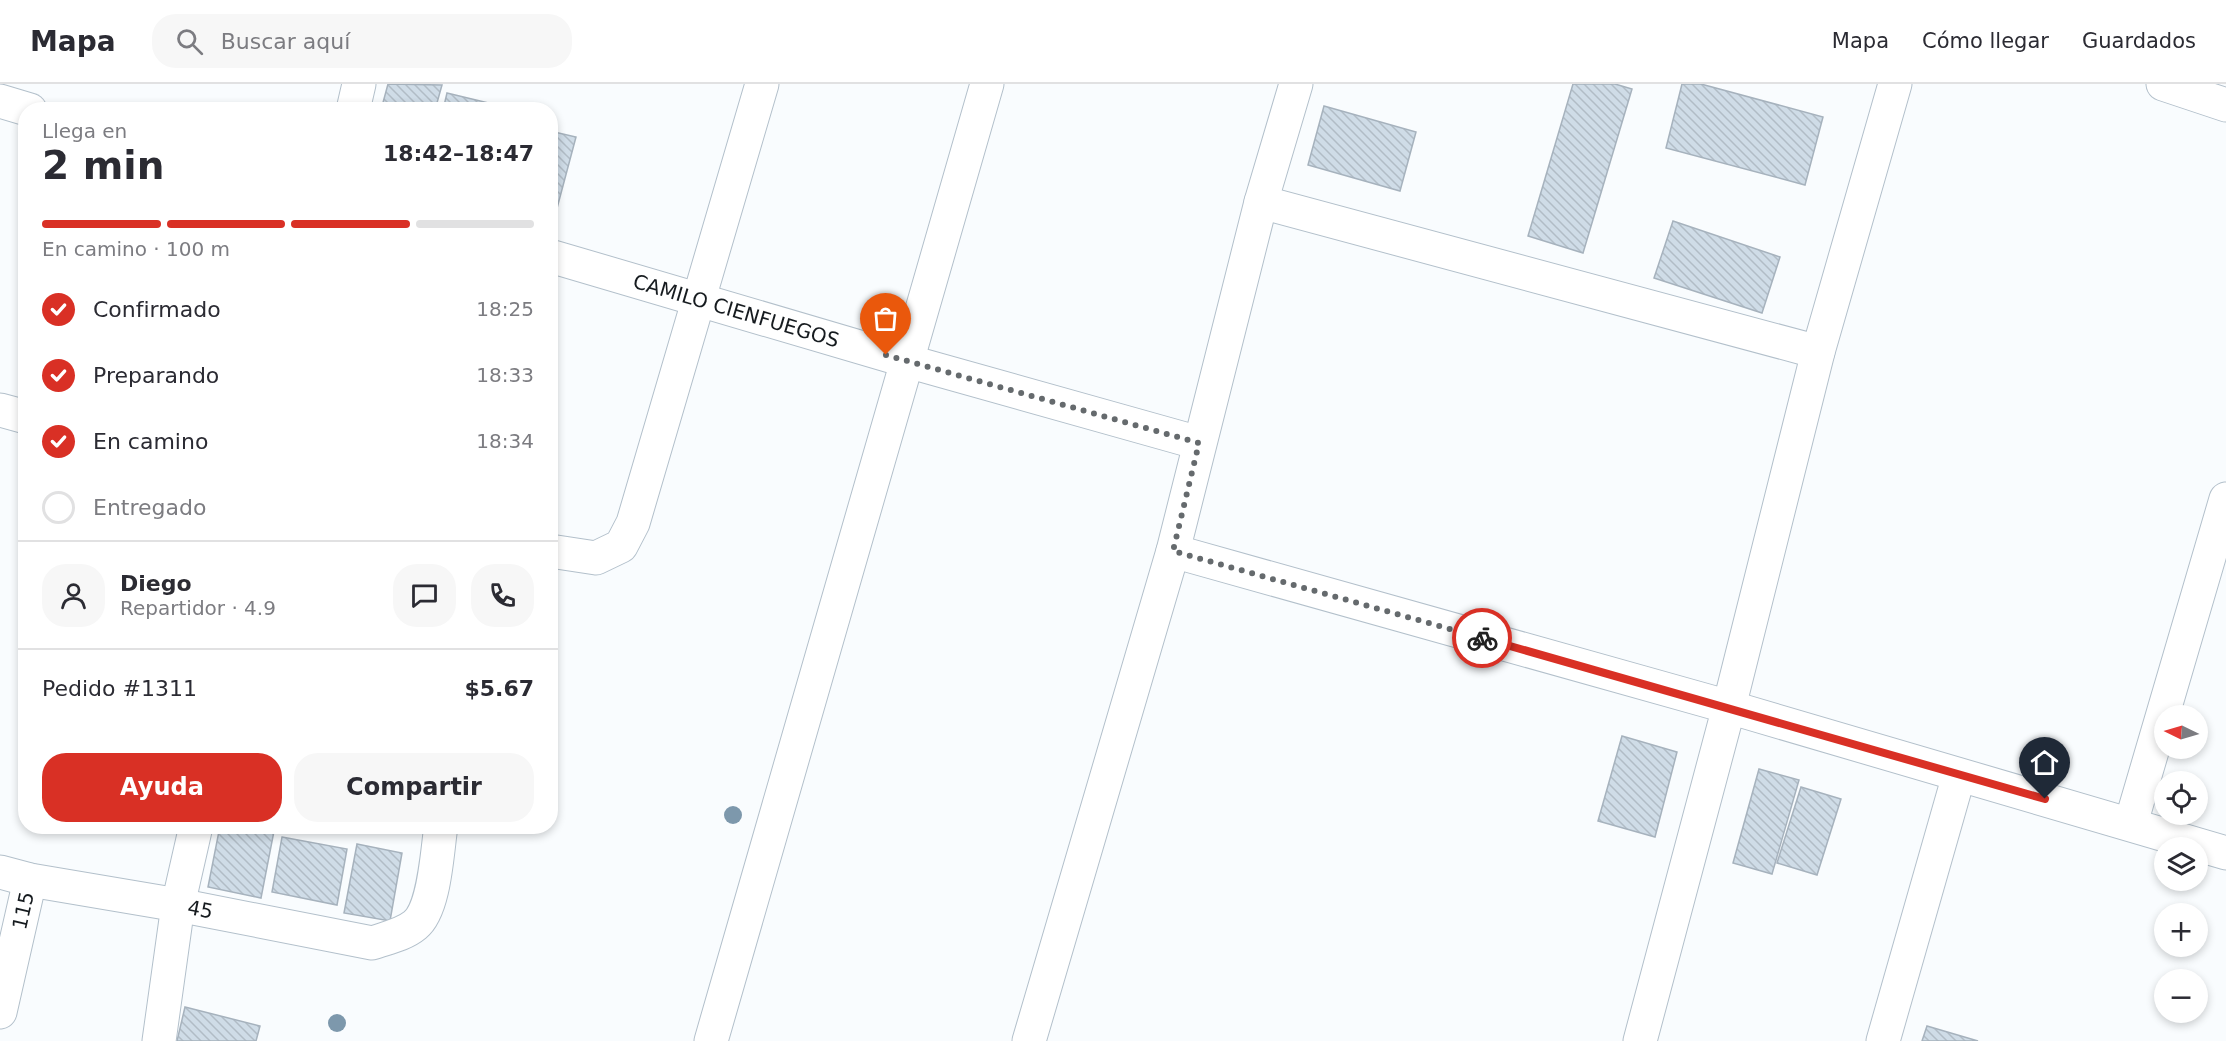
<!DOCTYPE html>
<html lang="es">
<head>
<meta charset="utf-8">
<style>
  body { margin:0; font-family:"DejaVu Sans",sans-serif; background:#f7f7f7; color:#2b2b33; height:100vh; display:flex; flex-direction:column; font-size:22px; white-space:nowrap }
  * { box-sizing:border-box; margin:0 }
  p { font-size:20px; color:#7c7c81 }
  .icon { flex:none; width:33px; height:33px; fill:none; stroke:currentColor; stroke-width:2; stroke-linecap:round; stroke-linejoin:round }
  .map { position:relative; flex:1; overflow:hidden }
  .side { position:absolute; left:18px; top:18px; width:540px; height:732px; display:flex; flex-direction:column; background:#fff; border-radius:24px; box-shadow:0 3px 9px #0003 }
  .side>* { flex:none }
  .needle { width:39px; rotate:275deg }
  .controls { position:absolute; left:2154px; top:621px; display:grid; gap:12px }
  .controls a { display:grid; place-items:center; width:54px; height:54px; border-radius:50%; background:#fff; box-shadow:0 3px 9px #0003; font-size:30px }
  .pin { position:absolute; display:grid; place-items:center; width:51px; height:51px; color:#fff; margin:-62px -26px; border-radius:50% 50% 50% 0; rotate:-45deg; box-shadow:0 0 6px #0007 }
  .pin .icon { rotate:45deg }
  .courier { position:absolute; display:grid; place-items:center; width:60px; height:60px; margin:-30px; border:4px solid #d93025; border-radius:50%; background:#fff; color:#222; box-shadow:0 2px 8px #0007 }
  .overview em { font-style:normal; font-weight:700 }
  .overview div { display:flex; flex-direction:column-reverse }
  .overview { display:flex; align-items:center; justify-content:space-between; height:102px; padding:0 24px }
  h1 { font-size:39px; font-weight:700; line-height:45px }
  .bar { display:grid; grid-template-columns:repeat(4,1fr); gap:9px 6px; align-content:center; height:72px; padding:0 24px }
  .bar i { height:8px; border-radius:4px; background:#e1e1e2 }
  .bar .active { background:#d93025 }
  .bar p { grid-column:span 4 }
  .line { display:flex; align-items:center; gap:15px; padding:0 24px; border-top:2px solid #e1e1e2 }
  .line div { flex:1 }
  .round { display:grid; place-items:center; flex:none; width:63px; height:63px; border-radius:24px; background:#f7f7f7 }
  ol { padding:0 24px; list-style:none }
  li { display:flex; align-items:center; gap:18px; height:66px }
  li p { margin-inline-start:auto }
  li .icon { padding:6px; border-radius:50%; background:#d93025; color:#fff; stroke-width:4 }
  li:last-child { color:#7c7c81 }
  li i { width:33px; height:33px; border:3px solid #e1e1e2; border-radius:50% }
  .action { display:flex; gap:12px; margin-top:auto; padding:12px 24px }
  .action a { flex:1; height:69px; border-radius:24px; background:#d93025; color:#fff; font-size:24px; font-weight:700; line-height:69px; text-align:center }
  .action a+a { background:#f7f7f7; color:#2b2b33 }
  header { display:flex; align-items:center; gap:36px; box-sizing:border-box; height:84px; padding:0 30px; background:#fff; border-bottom:2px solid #e1e1e2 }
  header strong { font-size:28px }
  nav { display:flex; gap:33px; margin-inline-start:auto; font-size:21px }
  .search { width:420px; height:54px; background:#f7f7f7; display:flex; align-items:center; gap:15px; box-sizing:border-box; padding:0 21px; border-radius:24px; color:#7c7c81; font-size:22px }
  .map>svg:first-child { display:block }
  .building { fill:url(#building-back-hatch); stroke:#a6b2bd; stroke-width:1.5 }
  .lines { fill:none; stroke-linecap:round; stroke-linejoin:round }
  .minor-casing { stroke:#b3c0cb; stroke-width:35 }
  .minor { stroke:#fff; stroke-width:33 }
  .tree { fill:#7d98ac }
  .done { stroke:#656a6d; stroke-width:6; stroke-dasharray:0 10.8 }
  .route { stroke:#d93025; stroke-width:8 }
  .labels { text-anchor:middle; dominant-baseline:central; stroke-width:6; stroke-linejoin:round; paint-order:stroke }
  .street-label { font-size:20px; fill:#161b1f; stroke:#f9fcfe }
</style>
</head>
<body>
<header>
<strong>Mapa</strong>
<div class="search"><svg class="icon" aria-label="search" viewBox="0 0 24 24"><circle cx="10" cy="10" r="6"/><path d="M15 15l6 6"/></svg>Buscar aquí</div>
<nav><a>Mapa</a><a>Cómo llegar</a><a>Guardados</a></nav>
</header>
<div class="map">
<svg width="2226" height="957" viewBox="0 0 2226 957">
  <defs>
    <pattern id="building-back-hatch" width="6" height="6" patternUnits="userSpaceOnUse" patternTransform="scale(1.5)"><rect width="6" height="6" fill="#cfdce7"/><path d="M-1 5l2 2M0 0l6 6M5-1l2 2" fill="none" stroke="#b1bcc6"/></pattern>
  </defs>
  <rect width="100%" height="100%" fill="#f9fcfe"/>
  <path class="building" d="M388,0L442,1L435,26H381Z
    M1573,0H1615L1632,5L1583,169L1528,152Z
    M1682,0H1701L1823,33L1805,101L1666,64Z
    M447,9L497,21L496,26H443Z
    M1324,22L1416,48L1400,107L1308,81Z
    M550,47L576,53L552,143H550Z
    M1673,137L1780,173L1762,229L1654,194Z
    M1622,652L1677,668L1655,753L1598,737Z
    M1759,685L1799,696L1772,790L1733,779Z
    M1801,703L1841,715L1817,791L1777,779Z
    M220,742H275L261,814L208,803Z
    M282,753L347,765L337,821L272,808Z
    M357,760L402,769L390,837L344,829Z
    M185,923L260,942L256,957H177Z
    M1927,942L1978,957H1922Z"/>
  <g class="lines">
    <g class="minor-casing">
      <g id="minor">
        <path d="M2163,0L2226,21"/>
        <path d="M0,17L30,26"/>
        <path d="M353,26L359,0"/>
        <path d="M1261,118L1818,268"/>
        <path id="s1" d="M550,172L907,277L1199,359"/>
        <path d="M0,326L26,333"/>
        <path d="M550,467L596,474L621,462L633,439L762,0"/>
        <path d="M1173,467L1729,623L2226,769"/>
        <path d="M2131,739L2226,415"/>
        <path id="s2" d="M0,788L30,796L178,821L372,859C386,854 403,851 415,841C435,825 437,767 441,742"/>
        <path id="s3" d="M0,928L30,796"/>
        <path d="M159,957L178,821L196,742"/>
        <path d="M711,957L987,0"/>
        <path d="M1029,957L1173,467L1261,118L1296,0"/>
        <path d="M1640,957L1729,623L1818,268L1895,0"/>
        <path d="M1883,957L1959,691"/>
      </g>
    </g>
    <use href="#minor" class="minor"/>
  </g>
  <g class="tree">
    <circle cx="733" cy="731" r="9"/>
    <circle cx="337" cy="939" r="9"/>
  </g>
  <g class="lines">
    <path class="done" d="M886,271L1199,359L1173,467L1482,554"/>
    <path class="route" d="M1482,554L2045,715"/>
  </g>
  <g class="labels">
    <g class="street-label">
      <text stroke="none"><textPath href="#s1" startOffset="194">CAMILO CIENFUEGOS</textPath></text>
      <text stroke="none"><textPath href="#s2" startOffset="204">45</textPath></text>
      <text stroke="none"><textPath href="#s3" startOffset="104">115</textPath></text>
    </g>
  </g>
</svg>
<div class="controls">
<a><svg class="needle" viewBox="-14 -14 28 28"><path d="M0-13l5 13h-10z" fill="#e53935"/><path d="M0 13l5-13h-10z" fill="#7c7c81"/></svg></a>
<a><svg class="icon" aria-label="locate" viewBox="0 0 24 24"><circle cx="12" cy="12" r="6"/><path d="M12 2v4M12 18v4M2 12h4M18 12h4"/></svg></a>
<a><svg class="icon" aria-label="layers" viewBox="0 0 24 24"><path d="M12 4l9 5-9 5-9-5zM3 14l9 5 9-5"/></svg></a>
<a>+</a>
<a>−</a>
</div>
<div class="pin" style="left:886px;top:271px;background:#ea580c"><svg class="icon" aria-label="bag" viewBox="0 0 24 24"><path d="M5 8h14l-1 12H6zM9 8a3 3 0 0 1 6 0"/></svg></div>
<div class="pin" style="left:2045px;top:715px;background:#1f2937"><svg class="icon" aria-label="home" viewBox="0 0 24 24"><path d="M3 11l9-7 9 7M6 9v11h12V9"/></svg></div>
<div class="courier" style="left:1482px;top:554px"><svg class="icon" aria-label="bike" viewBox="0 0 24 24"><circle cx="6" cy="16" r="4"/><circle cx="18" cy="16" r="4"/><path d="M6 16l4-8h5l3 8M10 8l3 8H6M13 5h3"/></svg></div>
<section class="side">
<div class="overview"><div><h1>2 min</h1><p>Llega en</p></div><em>18:42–18:47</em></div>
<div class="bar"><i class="active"></i><i class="active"></i><i class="active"></i><i></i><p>En camino · 100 m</p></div>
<ol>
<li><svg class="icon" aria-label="check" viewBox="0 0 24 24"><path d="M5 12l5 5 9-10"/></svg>Confirmado<p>18:25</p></li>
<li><svg class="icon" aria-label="check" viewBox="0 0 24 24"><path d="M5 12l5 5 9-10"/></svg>Preparando<p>18:33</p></li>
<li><svg class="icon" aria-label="check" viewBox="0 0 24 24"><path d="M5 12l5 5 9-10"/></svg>En camino<p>18:34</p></li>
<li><i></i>Entregado</li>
</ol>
<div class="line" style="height:108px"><a class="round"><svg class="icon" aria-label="person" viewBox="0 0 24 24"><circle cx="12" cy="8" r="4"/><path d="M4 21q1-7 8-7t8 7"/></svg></a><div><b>Diego</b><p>Repartidor · 4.9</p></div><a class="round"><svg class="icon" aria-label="chat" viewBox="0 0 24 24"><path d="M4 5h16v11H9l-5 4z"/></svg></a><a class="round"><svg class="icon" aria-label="phone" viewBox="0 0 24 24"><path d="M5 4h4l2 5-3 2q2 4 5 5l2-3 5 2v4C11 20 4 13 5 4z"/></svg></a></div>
<div class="line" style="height:78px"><div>Pedido #1311</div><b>$5.67</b></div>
<div class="action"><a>Ayuda</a><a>Compartir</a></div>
</section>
</div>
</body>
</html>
